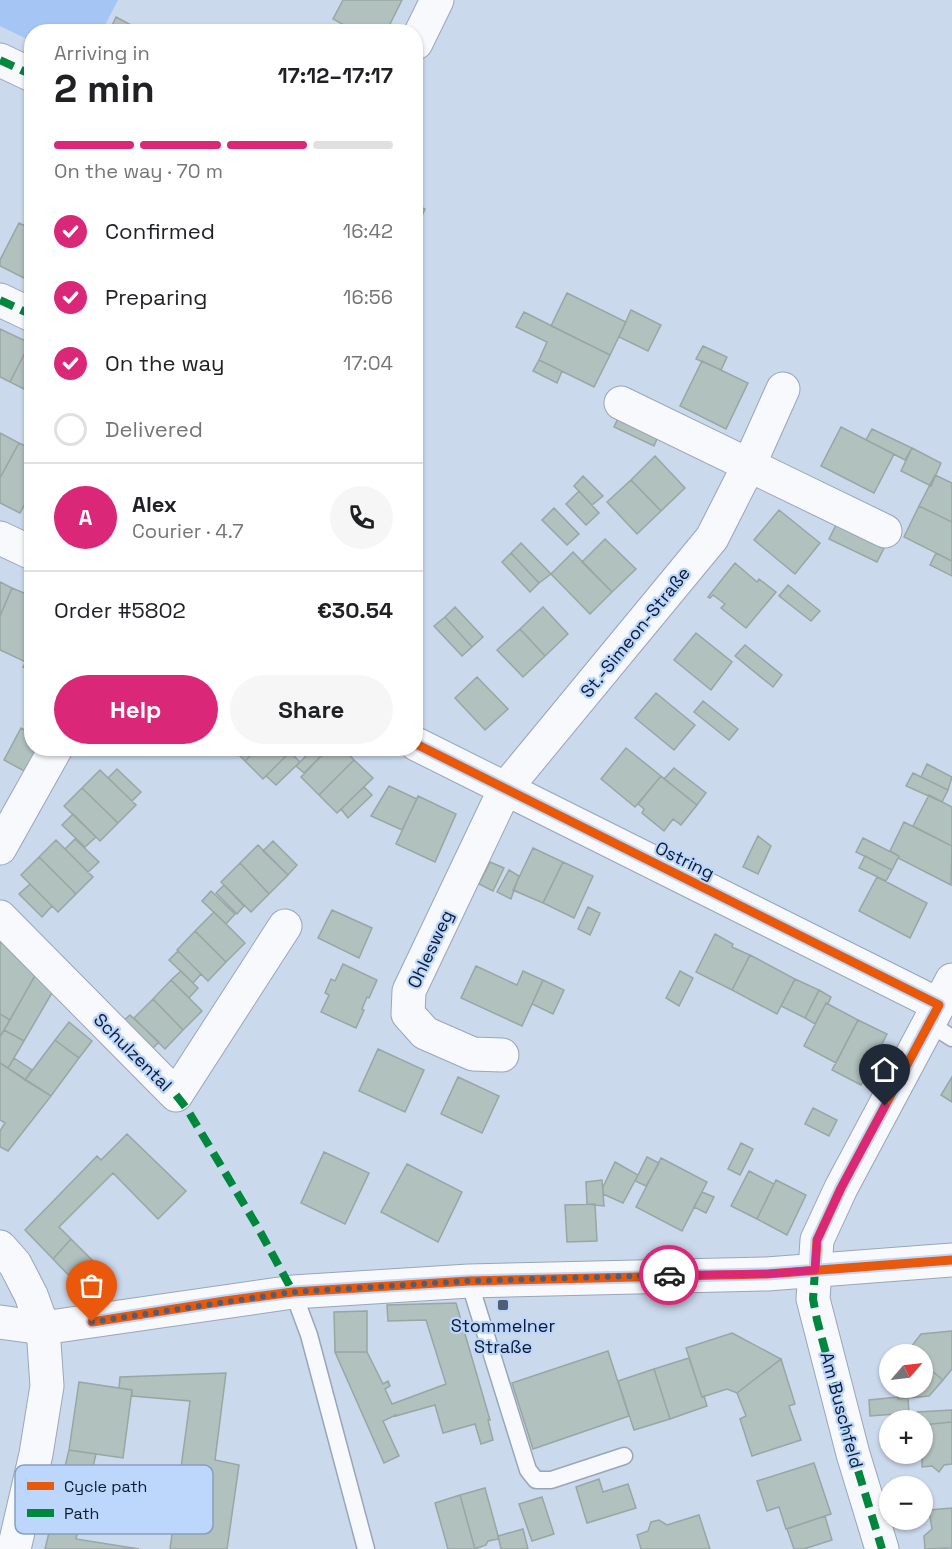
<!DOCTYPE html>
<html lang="en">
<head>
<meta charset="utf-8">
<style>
  body { margin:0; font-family:"Space Grotesk",sans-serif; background:#f6f6f6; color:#202124; height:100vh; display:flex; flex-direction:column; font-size:22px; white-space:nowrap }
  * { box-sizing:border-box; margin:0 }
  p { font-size:20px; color:#757577 }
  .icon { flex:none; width:33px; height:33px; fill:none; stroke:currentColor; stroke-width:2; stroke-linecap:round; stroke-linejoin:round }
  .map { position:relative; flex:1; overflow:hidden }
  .side { position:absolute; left:24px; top:24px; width:399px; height:732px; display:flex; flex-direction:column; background:#fff; border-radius:24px; box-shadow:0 2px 4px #0004 }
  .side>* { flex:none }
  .needle { width:39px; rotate:62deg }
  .fabs { position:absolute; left:879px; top:1344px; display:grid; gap:12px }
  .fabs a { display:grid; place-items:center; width:54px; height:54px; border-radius:50%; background:#fff; box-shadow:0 2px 4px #0004; font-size:30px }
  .pin { position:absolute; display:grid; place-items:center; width:51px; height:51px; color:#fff; margin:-62px -26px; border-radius:50% 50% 50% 0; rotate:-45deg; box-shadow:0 0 6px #0007 }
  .pin .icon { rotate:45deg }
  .courier { position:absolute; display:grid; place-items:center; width:60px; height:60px; margin:-30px; border:4px solid #db2777; border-radius:50%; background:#fff; color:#222; box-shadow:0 2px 8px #0007 }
  .headline em { font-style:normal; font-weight:700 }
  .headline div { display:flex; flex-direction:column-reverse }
  .headline { display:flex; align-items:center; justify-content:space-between; height:102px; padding:0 30px }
  h1 { font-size:39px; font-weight:700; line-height:45px }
  .bar { display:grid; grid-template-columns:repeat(4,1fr); gap:9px 6px; align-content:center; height:72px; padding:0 30px }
  .bar i { height:8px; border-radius:4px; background:#e0e0e0 }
  .bar .active { background:#db2777 }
  .bar p { grid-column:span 4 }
  .line { display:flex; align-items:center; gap:15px; padding:0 30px; border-top:2px solid #e0e0e0 }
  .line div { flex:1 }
  .round { display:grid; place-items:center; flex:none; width:63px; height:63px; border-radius:32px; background:#f6f6f6 }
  ol { padding:0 30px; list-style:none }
  li { display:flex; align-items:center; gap:18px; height:66px }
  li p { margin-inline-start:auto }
  li .icon { padding:6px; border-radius:50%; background:#db2777; color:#fff; stroke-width:4 }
  li:last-child { color:#757577 }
  li i { width:33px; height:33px; border:3px solid #e0e0e0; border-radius:50% }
  .button { display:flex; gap:12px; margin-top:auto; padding:12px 30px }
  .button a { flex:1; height:69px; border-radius:36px; background:#db2777; color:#fff; font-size:24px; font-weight:700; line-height:69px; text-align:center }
  .button a+a { background:#f6f6f6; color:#202124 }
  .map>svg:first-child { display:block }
  .green { fill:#a5c5f4 }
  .building { fill:#b1c1bd; stroke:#98a6a4; stroke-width:1.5 }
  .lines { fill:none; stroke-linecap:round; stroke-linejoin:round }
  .service-casing { stroke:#98a6ba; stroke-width:19 }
  .minor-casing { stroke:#98a6ba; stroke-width:35 }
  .secondary-casing { stroke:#98a6ba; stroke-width:35 }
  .service { stroke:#f7f9fc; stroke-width:16 }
  .minor { stroke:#f7f9fc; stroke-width:33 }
  .secondary { stroke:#f7f9fc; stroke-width:33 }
  .quiet { stroke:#00873e; stroke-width:8; stroke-dasharray:15 8; stroke-linecap:butt }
  .cycleway-casing { stroke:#bcd6fc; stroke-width:13 }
  .cycleway { stroke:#e8590c; stroke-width:9 }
  .done { stroke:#4f5e73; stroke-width:6; stroke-dasharray:0 10.8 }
  .route { stroke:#db2777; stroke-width:8 }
  .poi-dot { fill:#4f5e73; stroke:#bcd6fc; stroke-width:2 }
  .labels { text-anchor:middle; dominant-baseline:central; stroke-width:4.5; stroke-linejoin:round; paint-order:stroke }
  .street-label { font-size:18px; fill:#0c1b32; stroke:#bcd6fc }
  .poi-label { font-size:18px; fill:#0c1b32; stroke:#bcd6fc }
  .key { fill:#bcd6fc; stroke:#879ebf; stroke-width:1.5 }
  .key-label { font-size:16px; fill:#0c1b32 }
</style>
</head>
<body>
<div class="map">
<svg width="952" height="1549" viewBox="0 0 952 1549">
  <rect width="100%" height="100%" fill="#cbd9ed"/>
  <path class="green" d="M0,0H118L102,31L32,32L31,41L0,26Z"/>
  <path class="building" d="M343,0H402L386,32H357L333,19Z
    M116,17L144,32H109Z
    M416,205L425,209L416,228Z
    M19,223L32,229V282L0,266V260Z
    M567,293L626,322L610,355L551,326Z
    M631,310L661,325L648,351L619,337Z
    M524,312L610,355L594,387L539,360L547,342L516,327Z
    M0,329L30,343L10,382L0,377Z
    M30,343L32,344V393L10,382Z
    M703,346L727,357L721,370L696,359Z
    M539,360L562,371L557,383L533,371Z
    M702,361L748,383L726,429L680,406Z
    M620,414L659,434L654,446L614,427Z
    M841,427L894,454L874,493L821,466Z
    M872,429L912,448L905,460L866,440Z
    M0,433L19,443L0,478Z
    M19,443L32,449V491L20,513L0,503V478Z
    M912,448L941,463L931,486L901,471Z
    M655,456L685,488L661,511L631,480Z
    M935,475L952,483V522L919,506Z
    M583,476L603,496L592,505L574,486Z
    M631,480L661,511L637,534L607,502Z
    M579,491L599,513L586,525L566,504Z
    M919,506L952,522V561L904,537Z
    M554,508L579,534L567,545L542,520Z
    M779,510L820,543L795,574L754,540Z
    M838,521L886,544L877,562L829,539Z
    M605,539L636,569L612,592L582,562Z
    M521,543L551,574L539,583L511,553Z
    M573,552L612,592L590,614L551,574Z
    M511,553L539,583L530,592L502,562Z
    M936,553L952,561V576L930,565Z
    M735,563L757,582L759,579L776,592L746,628L721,608L725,604L713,595L710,598L708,597Z
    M0,582L12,588L0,616Z
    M788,585L820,611L811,621L779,596Z
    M12,588L29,595L32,601L28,613L32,615V670L23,667L26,662L0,650V616Z
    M455,607L483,637L472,647L445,617Z
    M543,607L568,634L545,656L520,629Z
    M445,617L472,647L462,656L434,626Z
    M520,629L545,656L523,677L497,650Z
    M696,633L732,662L711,690L674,660Z
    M745,645L782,675L773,687L735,656Z
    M477,677L508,709L485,730L455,698Z
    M656,693L695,725L674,750L635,718Z
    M703,701L738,729L729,740L694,712Z
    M21,728L32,734V748H39L26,772L4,760Z
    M232,748H258L245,761Z
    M258,748H294L263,779L245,761Z
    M314,748L327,750L304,773L296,766Z
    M329,748H343L354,760L319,795L301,777Z
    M626,748L661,776L635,807L601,779Z
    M290,752L300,762L276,785L266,776Z
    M354,760L373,778L337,813L319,795Z
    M927,764L952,777L948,790L921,777Z
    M674,768L706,793L697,805L664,779Z
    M117,769L141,792L132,801L108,778Z
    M100,770L136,805L118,823L82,788Z
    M913,773L948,790L942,802L906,786Z
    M661,776L697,805L681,825L673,819L664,831L642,813L644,809L638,804Z
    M389,786L417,799L402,830L371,816Z
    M364,787L372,795L348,818L341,809Z
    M82,788L118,823L100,841L64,806Z
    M929,795L952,807V846L913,826Z
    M418,796L456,814L435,862L396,844Z
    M73,814L96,837L85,847L62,825Z
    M904,822L952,846L951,885L898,858L899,856L890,851Z
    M758,836L771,846L758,874L743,867Z
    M863,838L899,856L892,870L856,852Z
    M75,839L99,862L88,872L65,849Z
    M56,840L93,877L76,894L39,857Z
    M273,841L297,865L288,875L263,851Z
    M258,845L288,875L269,894L240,863Z
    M533,848L563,862L543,903L513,890Z
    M865,856L892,870L886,881L859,868Z
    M39,857L76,894L58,912L21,875Z
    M490,862L504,868L493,891L479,884Z
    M563,862L593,876L574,918L543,903Z
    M240,863L269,894L251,912L221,882Z
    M509,870L519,876L511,899L497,892Z
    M877,877L927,903L910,938L859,911Z
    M30,884L52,906L42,917L19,894Z
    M224,885L244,906L237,914L216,893Z
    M211,891L235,914L226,924L202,901Z
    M588,907L600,913L590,935L578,929Z
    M332,910L372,928L359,958L318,938Z
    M214,912L245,943L226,962L195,931Z
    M195,931L226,962L208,981L177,950Z
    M715,934L733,944L732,947L750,955L732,990L696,972Z
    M0,942L8,946L36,974L10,1020L0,1014Z
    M178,951L201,974L193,983L169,960Z
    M750,955L795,979L777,1014L732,990Z
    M343,964L377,980L369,998L367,997L362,1009L364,1010L356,1028L321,1012L329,995L325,993L331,979L335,981Z
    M476,966L517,985L523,971L543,980L522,1026L461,998Z
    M181,971L198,988L189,998L171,980Z
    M680,971L693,978L679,1006L666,998Z
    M36,974L53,991L24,1041L4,1030Z
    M795,979L819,990L805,1018L781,1006Z
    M171,980L202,1011L183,1030L153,999Z
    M543,980L564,990L553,1014L532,1004Z
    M819,990L831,997L828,1004L826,1003L815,1024L805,1018Z
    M153,999L183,1030L165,1049L134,1018Z
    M826,1003L858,1020L836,1063L804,1046Z
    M0,1014L10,1020L0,1037Z
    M130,1015L159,1042L150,1051L121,1023Z
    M858,1020L887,1034L861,1085L832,1070Z
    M69,1022L92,1041L79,1058L55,1040Z
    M4,1030L24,1041L8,1068L0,1063V1037Z
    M55,1040L79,1058L51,1096L25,1080Z
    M378,1049L424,1070L405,1112L359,1091Z
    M14,1058L32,1070L25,1080L8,1068Z
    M0,1063L51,1096L8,1151L0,1147V1131L5,1123L0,1120Z
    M458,1077L499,1096L482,1133L441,1114Z
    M952,1077V1102L941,1095Z
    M813,1108L837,1120L829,1136L805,1124Z
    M127,1134L186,1191L158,1219L113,1173L59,1227L71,1239L53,1259L25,1230L97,1156L101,1160Z
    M741,1143L753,1149L740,1175L728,1169Z
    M324,1152L369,1173L345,1224L301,1203Z
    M647,1157L659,1163L646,1186L635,1181Z
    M661,1158L707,1182L682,1231L636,1207Z
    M615,1162L638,1175L623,1203L603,1194V1187Z
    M407,1164L462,1192L438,1242L381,1212Z
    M749,1171L774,1184L757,1219L731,1206Z
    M602,1180L604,1206L587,1204L586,1182Z
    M776,1180L806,1195L787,1235L757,1219Z
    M702,1192L714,1197L706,1213L694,1207Z
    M595,1204L597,1241L567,1242L565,1205Z
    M71,1239L100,1268L81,1288L53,1259Z
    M456,1303L490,1420H488L493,1440L481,1444L475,1424L443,1433L435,1405L396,1416V1415L383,1421L399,1456L384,1463L335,1352H367L383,1384L388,1381L390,1386L385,1389L392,1404L446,1384L426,1320L388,1321L387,1305Z
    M367,1311V1352H335L334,1312Z
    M952,1331V1369L943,1380L922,1363V1354H912L908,1351L921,1334Z
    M732,1333L781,1359L737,1393L727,1389L702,1397L686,1348Z
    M608,1351L629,1416L533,1449L512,1383Z
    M689,1358L702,1397L704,1396L707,1406L670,1419L654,1369Z
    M781,1359L795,1404L789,1406L801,1440L752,1456L740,1419L746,1416L737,1393Z
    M922,1363L943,1380L929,1396L898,1399L896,1388H922Z
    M654,1369L670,1419L634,1430L618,1381Z
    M226,1373L215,1460L239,1465L227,1549H170L190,1401L132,1396V1390L119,1388L120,1377Z
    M79,1382L132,1390L123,1458L69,1450Z
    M898,1397V1399L908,1398L909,1413L870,1416L869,1400Z
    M952,1410V1422L922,1425V1420H918L917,1412Z
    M952,1422V1464L944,1465L939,1472L932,1466L922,1467V1425Z
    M69,1450L96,1454L76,1539L139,1549H45Z
    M814,1463L831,1514L786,1529L779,1507L767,1511L757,1481Z
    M599,1479L603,1492L628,1484L636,1508L587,1523L576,1487Z
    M485,1488L499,1539L488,1541L486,1545L475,1549L460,1495Z
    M460,1495L475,1549H448L435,1503Z
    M542,1497L554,1534L532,1541L519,1504Z
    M952,1508V1548L925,1549L924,1536L932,1529L929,1510Z
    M699,1515L710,1549H641L637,1535L648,1531L651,1522L659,1520L667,1525Z
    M825,1516L832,1540L804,1549H794L787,1529Z
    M523,1529L528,1549H501L498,1536Z"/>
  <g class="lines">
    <g class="service-casing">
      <path id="service" d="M930,1024L952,1038
        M469,1281L528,1470L536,1480H551L624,1456
        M293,1292L309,1335L366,1549"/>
    </g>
    <g class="minor-casing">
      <path id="minor" d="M416,43L437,0
        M0,60L32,75
        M0,300L32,315
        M621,403L885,531
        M0,538L32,553
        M416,744L939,1005
        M0,848L56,748
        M0,917L176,1095L285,926
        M502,1055L473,1054L425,1033L408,1014L409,991L505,789L712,538L749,465L783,389
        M0,1322L43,1328
        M882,1549L853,1454L813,1299L817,1240L841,1188L952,980"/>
    </g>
    <g class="secondary-casing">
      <path id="secondary" d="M0,1247L15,1264L31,1295L43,1328L47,1386L36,1454L14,1549
        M43,1328L293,1292L469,1281L767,1274L952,1260"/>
    </g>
    <use href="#service" class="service"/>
    <use href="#minor" class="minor"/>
    <use href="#secondary" class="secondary"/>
    <path class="quiet" d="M0,60L32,75
      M0,300L32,315
      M176,1095L187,1109L257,1226L293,1292
      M815,1270L813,1299L817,1320L853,1454L882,1549"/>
    <g class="cycleway-casing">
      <path id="cycleway" d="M416,744L939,1005L841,1188L817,1240L815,1270
        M92,1322L225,1301L293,1292L469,1281L767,1274L952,1260"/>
    </g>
    <use href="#cycleway" class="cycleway"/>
  </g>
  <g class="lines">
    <path class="done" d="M92,1322L293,1292L469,1281L669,1275"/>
    <path class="route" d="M669,1275L767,1274L815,1270L817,1240L841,1188L885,1106"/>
  </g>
  <rect class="poi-dot" x="497" y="1299" width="12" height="12" rx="3"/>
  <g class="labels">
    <g class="street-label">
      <text transform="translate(635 632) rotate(-51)">St.-Simeon-Straße</text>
      <text transform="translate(685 860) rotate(26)">Ostring</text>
      <text transform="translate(430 949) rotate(-65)">Ohlesweg</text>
      <text transform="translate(133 1052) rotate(45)">Schulzental</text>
      <text transform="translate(842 1410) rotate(75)">Am Buschfeld</text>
    </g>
    <g class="poi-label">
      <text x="503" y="1325">Stommelner<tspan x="503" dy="21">Straße</tspan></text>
    </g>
  </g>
  <rect x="15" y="1465" width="198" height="69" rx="9" class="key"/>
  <rect x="27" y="1482" width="27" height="8" fill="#e8590c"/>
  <rect x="27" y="1509" width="27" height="8" fill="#00873e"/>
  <g class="key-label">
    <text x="64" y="1492">Cycle path</text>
    <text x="64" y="1519">Path</text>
  </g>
</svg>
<div class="fabs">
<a><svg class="needle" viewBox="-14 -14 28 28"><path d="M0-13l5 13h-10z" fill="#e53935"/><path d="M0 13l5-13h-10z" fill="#757577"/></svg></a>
<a>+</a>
<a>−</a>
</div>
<div class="pin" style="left:92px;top:1322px;background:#ea580c"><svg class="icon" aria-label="bag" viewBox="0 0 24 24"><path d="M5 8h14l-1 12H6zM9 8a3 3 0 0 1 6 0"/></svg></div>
<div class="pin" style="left:885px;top:1106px;background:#1f2937"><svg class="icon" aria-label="home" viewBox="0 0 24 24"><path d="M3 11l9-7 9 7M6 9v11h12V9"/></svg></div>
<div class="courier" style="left:669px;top:1275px"><svg class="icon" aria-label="car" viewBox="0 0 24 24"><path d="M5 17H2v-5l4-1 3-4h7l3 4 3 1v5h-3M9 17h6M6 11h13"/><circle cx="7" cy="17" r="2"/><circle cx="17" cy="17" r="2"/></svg></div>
<section class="side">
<div class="headline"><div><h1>2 min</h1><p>Arriving in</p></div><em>17:12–17:17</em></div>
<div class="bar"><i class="active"></i><i class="active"></i><i class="active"></i><i></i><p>On the way · 70 m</p></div>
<ol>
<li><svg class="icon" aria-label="check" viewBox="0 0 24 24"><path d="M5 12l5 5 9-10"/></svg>Confirmed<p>16:42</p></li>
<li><svg class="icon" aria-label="check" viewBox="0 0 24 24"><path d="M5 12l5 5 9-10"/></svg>Preparing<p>16:56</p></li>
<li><svg class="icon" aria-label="check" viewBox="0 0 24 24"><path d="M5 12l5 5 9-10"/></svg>On the way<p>17:04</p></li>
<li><i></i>Delivered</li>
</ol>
<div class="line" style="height:108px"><b class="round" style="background:#db2777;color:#fff">A</b><div><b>Alex</b><p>Courier · 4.7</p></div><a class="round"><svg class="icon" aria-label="phone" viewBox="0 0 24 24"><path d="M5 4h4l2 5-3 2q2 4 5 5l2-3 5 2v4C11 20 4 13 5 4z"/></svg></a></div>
<div class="line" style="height:78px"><div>Order #5802</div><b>€30.54</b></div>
<div class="button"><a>Help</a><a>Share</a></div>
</section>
</div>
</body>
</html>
